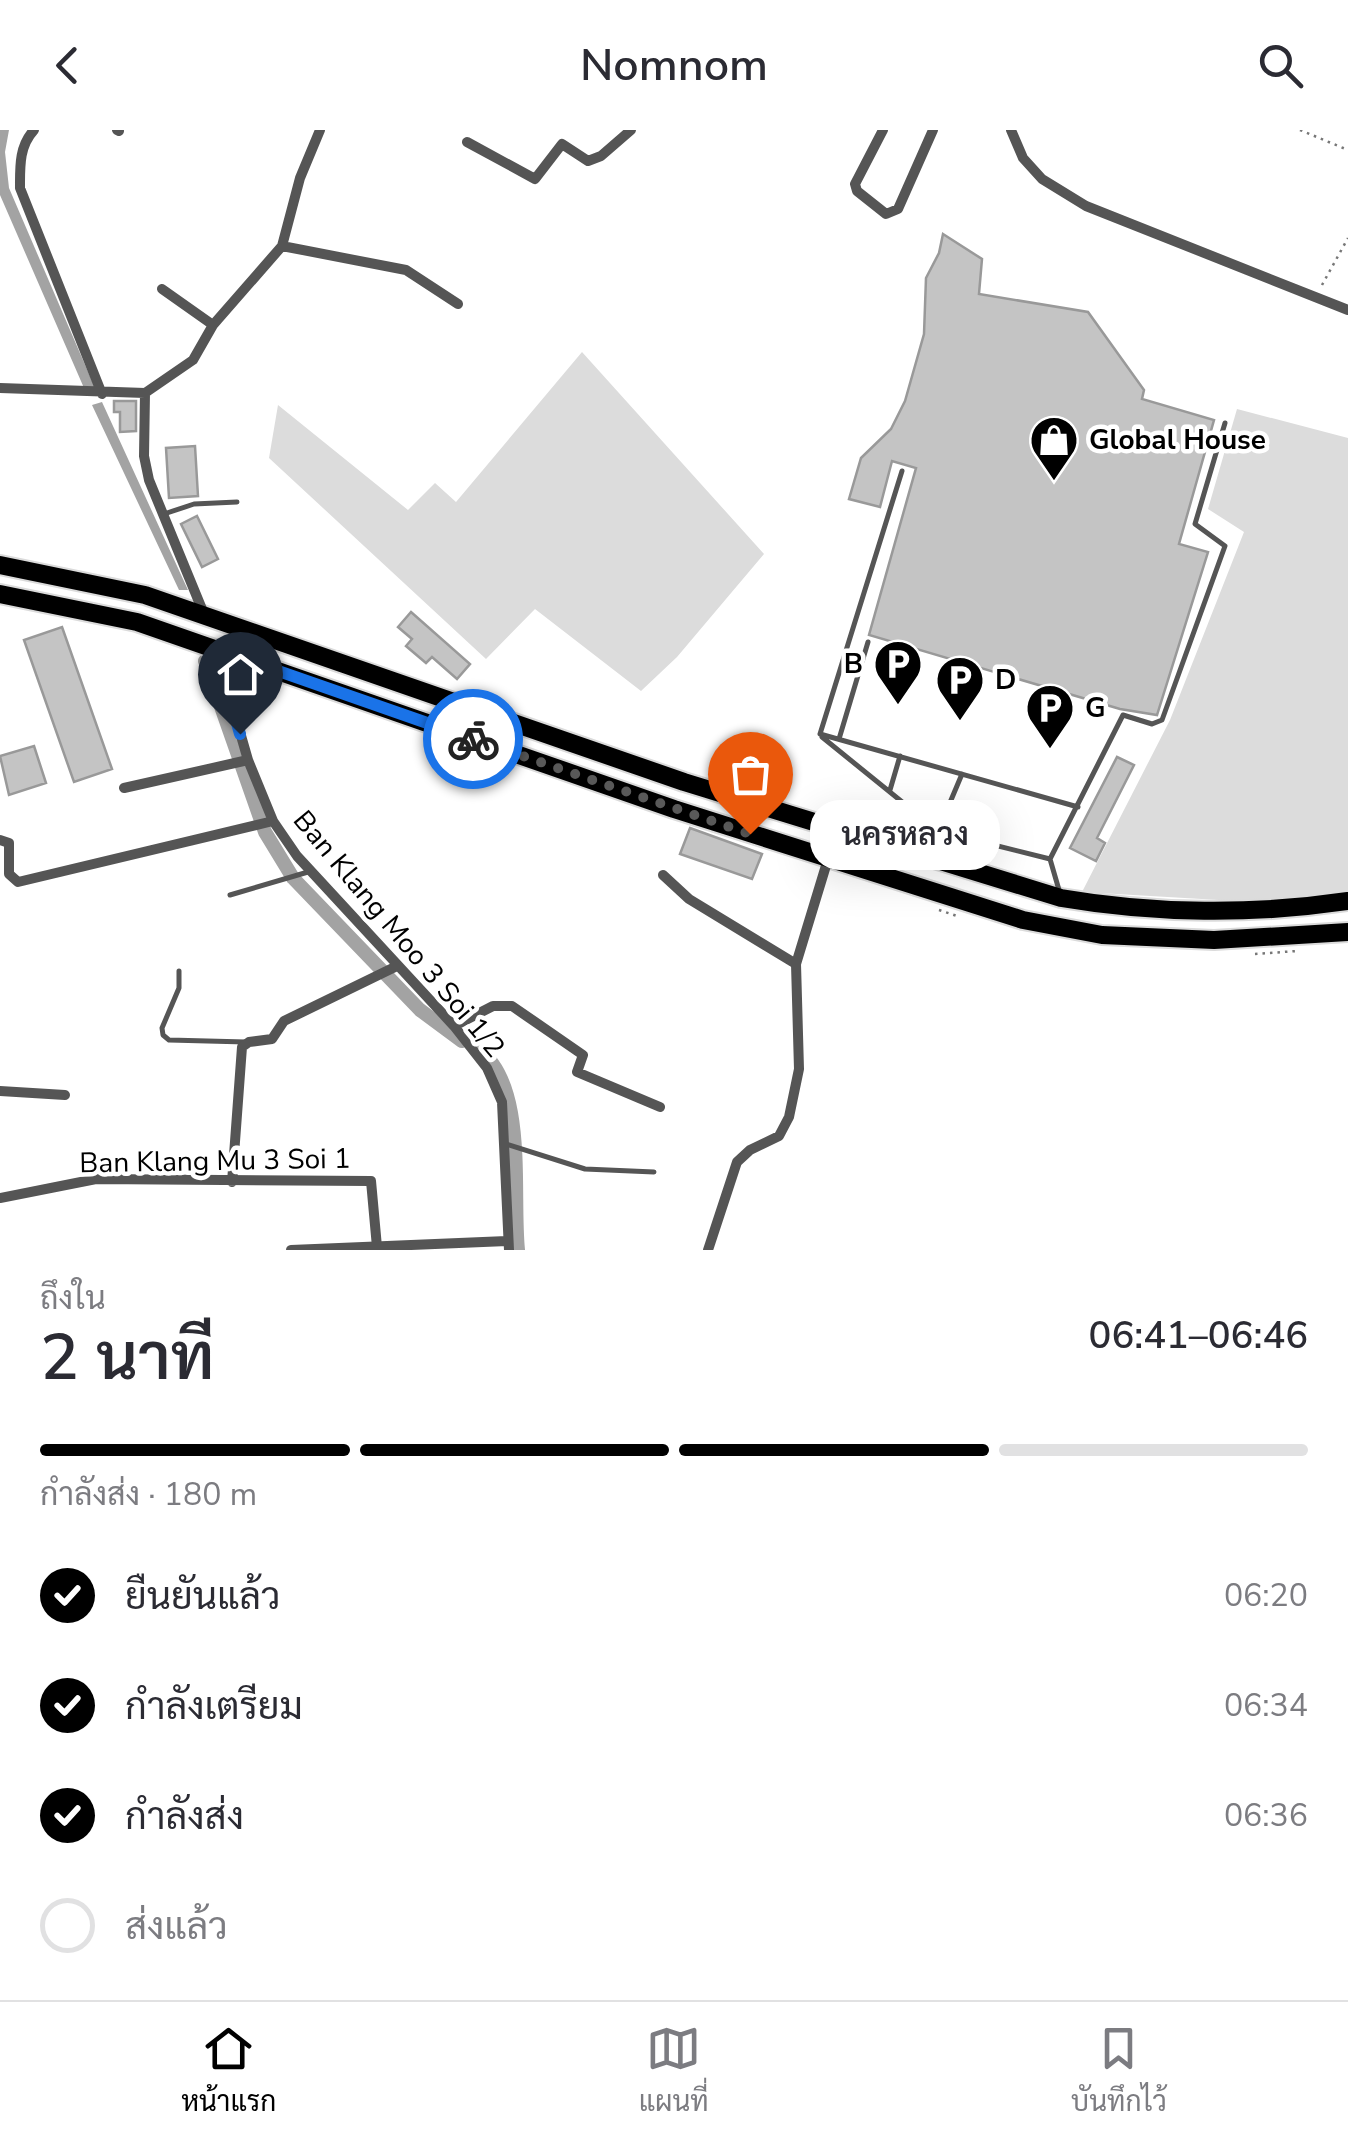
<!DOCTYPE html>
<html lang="th">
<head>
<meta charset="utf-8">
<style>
  body { margin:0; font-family:"Nunito Sans",Sarabun,sans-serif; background:#f2f2f3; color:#2b2b33; height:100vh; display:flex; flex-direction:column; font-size:38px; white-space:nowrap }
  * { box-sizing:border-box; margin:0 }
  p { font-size:32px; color:#7c7c81 }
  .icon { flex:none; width:55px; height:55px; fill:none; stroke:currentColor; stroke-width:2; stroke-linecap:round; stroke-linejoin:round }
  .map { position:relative; height:1120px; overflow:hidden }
  .details { display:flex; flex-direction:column; background:#fff; flex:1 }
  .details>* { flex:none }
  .pin { position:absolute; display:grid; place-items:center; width:85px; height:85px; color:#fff; margin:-102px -42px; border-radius:50% 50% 50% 0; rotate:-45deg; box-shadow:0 0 10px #0007 }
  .pin .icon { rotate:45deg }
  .courier { position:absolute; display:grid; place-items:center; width:100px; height:100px; margin:-50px; border:8px solid #1a73e8; border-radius:50%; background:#fff; color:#222; box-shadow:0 2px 12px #0007 }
  .bubble { position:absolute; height:70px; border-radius:30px; background:#fff; box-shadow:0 10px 40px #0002; font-size:32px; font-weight:600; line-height:70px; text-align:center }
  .headline em { font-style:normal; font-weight:600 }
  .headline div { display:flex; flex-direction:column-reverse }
  .headline { display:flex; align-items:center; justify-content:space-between; height:170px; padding:0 40px }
  h1 { font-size:65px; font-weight:600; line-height:75px }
  .bar { display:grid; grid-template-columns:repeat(4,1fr); gap:15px 10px; align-content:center; height:120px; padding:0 40px }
  .bar i { height:12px; border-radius:8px; background:#e1e1e2 }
  .bar .selected { background:#000 }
  .bar p { grid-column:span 4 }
  ol { padding:0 40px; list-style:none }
  li { display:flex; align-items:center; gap:30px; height:110px }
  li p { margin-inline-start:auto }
  li .icon { padding:10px; border-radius:50%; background:#000; color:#fff; stroke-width:4 }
  li:last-child { color:#7c7c81 }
  li i { width:55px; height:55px; border:5px solid #e1e1e2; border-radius:50% }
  header { display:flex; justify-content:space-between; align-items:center; height:130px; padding:0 40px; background:#fff; font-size:45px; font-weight:600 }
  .dock { display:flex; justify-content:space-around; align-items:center; height:140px; border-top:2px solid #e1e1e2; background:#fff; font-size:28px; color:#7c7c81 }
  .dock a { display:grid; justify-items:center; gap:5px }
  .dock .selected { color:#000 }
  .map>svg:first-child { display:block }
  .green { fill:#dcdcdc }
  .water { fill:#a3a3a3 }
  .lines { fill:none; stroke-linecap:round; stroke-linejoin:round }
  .canal { stroke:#a3a3a3; stroke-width:14 }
  .building { fill:#c4c4c4; stroke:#999; stroke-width:2.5 }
  .primary-casing { stroke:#dbdbdb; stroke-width:22 }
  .path { stroke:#777; stroke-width:2.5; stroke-dasharray:2.5 5; stroke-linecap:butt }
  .lane { stroke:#555; stroke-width:5 }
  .street { stroke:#555; stroke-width:10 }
  .primary { stroke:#000; stroke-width:18 }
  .done { stroke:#595959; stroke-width:10; stroke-dasharray:0 18 }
  .route { stroke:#1a73e8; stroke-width:12 }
  .labels { text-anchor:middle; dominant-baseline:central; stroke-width:9; stroke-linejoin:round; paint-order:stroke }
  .poi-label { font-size:28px; font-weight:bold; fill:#000; stroke:#fff; text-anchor:start }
  .street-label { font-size:28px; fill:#000; stroke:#fff }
</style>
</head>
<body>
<header><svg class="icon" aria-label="back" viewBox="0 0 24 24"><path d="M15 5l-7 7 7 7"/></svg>Nomnom<svg class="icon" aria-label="search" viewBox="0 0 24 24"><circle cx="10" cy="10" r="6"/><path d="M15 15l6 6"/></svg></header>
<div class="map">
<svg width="1348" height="1120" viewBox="0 0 1348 1120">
  <rect width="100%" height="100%" fill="#fff"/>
  <path class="green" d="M582,222L764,424L677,527L641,561L535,479L486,529L269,328L278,275L408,380L435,353L456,372Z
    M1237,279L1348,308V763L1253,772L1082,762L1170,590L1244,402L1208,379Z"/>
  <path class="water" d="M0,0H9L5,22L9,58L95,258H84L0,65Z
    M102,272L188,460H179L92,275Z"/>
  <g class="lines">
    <path class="canal" d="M205,531L265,702L293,748L420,880L462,911
      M478,919C528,955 512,1062 518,1120"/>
  </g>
  <path class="building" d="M943,104L982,129L979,164L1088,182L1144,260L1142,269L1214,290L1179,414L1208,422L1157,585L1120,579L869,505L916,338L892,331L880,377L849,369L861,328L891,299L905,271L924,204L926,148L939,123Z
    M114,271H136V301L120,302V282H114Z
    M195,316L198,366L169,368L166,318Z
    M197,386L218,429L202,437L181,394Z
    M411,482L470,534L457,549L432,527L426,533L406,516L412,509L398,497Z
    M62,497L112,639L74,652L24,510Z
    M34,616L46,653L9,665L0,626Z
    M1117,627L1134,635L1097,708L1105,713L1096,731L1070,718Z
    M690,698L762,724L752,749L680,724Z"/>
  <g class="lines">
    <g class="primary-casing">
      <path id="primary" d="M0,435L145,465L684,652L1061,768C1154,784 1254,785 1348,771
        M0,464L137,492L674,679L1023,790L1102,805L1214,810L1348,802"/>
    </g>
    <path class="path" d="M1300,0L1348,20
      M1322,155L1348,108
      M939,780L960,787
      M1255,824L1297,821"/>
    <path class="lane" d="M164,384L194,374L237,372
      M820,604L902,341
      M820,604L1078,677
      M822,607L938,701L931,724
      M839,609L868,512
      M962,644L938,701L1050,729
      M890,660L900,626
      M1059,760L1050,729L1123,585L1152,594L1162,590L1225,416L1195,394L1225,293
      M230,765L308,742
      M179,841V858L162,898L163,905L169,910L246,912
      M506,1014L585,1039L654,1042"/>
    <path class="street" d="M34,0C19,16 20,37 20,58L102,264
      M117,0L119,1
      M883,0L855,54L857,61L886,84L898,79L933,0
      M1011,0L1023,28L1042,49L1086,76L1348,180
      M467,12L535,49L562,14L588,31L601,26L631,0
      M282,116L406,140L458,174
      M162,159L213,195
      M0,258L145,263
      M145,263L193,230L213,195L282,116L300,48L320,0
      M145,263L144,326L149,350L204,484
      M223,522L225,550L248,630L273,691L297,726L454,896L487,938L502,972L509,1120
      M124,658L248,630
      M0,710L9,713V744L18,752L273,691
      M663,745L689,769L796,834
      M454,896L493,876H512L583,925L577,942L660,977
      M0,961L65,965
      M232,1052L242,917L249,912L272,909L284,891L397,836
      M0,1068L96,1049L371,1051L377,1117
      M291,1120L507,1111
      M708,1120L737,1032L750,1020L779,1006L789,987L799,939L796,834L828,729"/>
    <use href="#primary" class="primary"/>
  </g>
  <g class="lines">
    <path class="done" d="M473,609L750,704"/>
    <path class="route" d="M240,604L225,550L224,522L473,609"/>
  </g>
  <defs>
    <g id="shop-pin" transform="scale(2.5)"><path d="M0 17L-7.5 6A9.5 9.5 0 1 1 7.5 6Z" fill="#000" stroke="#fff"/><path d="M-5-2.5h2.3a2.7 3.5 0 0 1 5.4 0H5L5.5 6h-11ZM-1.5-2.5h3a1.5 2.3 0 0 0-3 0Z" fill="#fff"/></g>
    <g id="parking-pin" transform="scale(2.5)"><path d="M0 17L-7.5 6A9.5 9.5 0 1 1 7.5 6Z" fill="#000" stroke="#fff"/><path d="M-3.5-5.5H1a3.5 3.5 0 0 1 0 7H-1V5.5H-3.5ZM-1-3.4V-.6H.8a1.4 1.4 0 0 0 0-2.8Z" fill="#fff"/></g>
  </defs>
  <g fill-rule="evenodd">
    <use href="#shop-pin" x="1054" y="310"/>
    <use href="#parking-pin" x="898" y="534"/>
    <use href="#parking-pin" x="960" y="550"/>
    <use href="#parking-pin" x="1050" y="578"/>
  </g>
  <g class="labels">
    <g class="poi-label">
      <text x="1089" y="310">Global House</text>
      <text x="863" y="534" text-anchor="end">B</text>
      <text x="995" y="550">D</text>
      <text x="1085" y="578">G</text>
    </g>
    <g class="street-label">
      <text transform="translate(399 804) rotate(50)">Ban Klang Moo 3 Soi 1/2</text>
      <text transform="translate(215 1031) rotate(-1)">Ban Klang Mu 3 Soi 1</text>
    </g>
  </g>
</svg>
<div class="pin" style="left:750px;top:704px;background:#ea580c"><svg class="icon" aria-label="bag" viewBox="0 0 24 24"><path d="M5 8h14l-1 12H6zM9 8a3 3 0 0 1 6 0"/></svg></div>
<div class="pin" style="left:240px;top:604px;background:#1f2937"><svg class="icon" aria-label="home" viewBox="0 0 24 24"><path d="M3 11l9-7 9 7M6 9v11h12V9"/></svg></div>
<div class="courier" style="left:473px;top:609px"><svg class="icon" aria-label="bike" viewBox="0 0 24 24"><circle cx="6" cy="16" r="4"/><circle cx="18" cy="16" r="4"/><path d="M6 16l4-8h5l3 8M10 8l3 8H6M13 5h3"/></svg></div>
<div class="bubble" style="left:810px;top:670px;width:190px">นครหลวง</div>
</div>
<section class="details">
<div class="headline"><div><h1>2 นาที</h1><p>ถึงใน</p></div><em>06:41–06:46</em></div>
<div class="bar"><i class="selected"></i><i class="selected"></i><i class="selected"></i><i></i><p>กำลังส่ง · 180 m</p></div>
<ol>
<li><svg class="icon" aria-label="check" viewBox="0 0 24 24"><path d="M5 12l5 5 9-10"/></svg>ยืนยันแล้ว<p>06:20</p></li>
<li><svg class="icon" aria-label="check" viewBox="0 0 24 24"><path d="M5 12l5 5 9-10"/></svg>กำลังเตรียม<p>06:34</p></li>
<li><svg class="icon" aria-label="check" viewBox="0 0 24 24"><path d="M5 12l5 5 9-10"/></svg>กำลังส่ง<p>06:36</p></li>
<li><i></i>ส่งแล้ว</li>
</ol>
</section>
<nav class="dock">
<a class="selected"><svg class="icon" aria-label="home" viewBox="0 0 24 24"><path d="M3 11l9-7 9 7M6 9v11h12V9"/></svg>หน้าแรก</a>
<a><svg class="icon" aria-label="map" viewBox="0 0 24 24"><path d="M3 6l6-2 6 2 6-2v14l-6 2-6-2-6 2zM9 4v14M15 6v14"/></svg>แผนที่</a>
<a><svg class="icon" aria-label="saved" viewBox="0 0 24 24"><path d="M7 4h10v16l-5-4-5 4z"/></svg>บันทึกไว้</a>
</nav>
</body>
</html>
